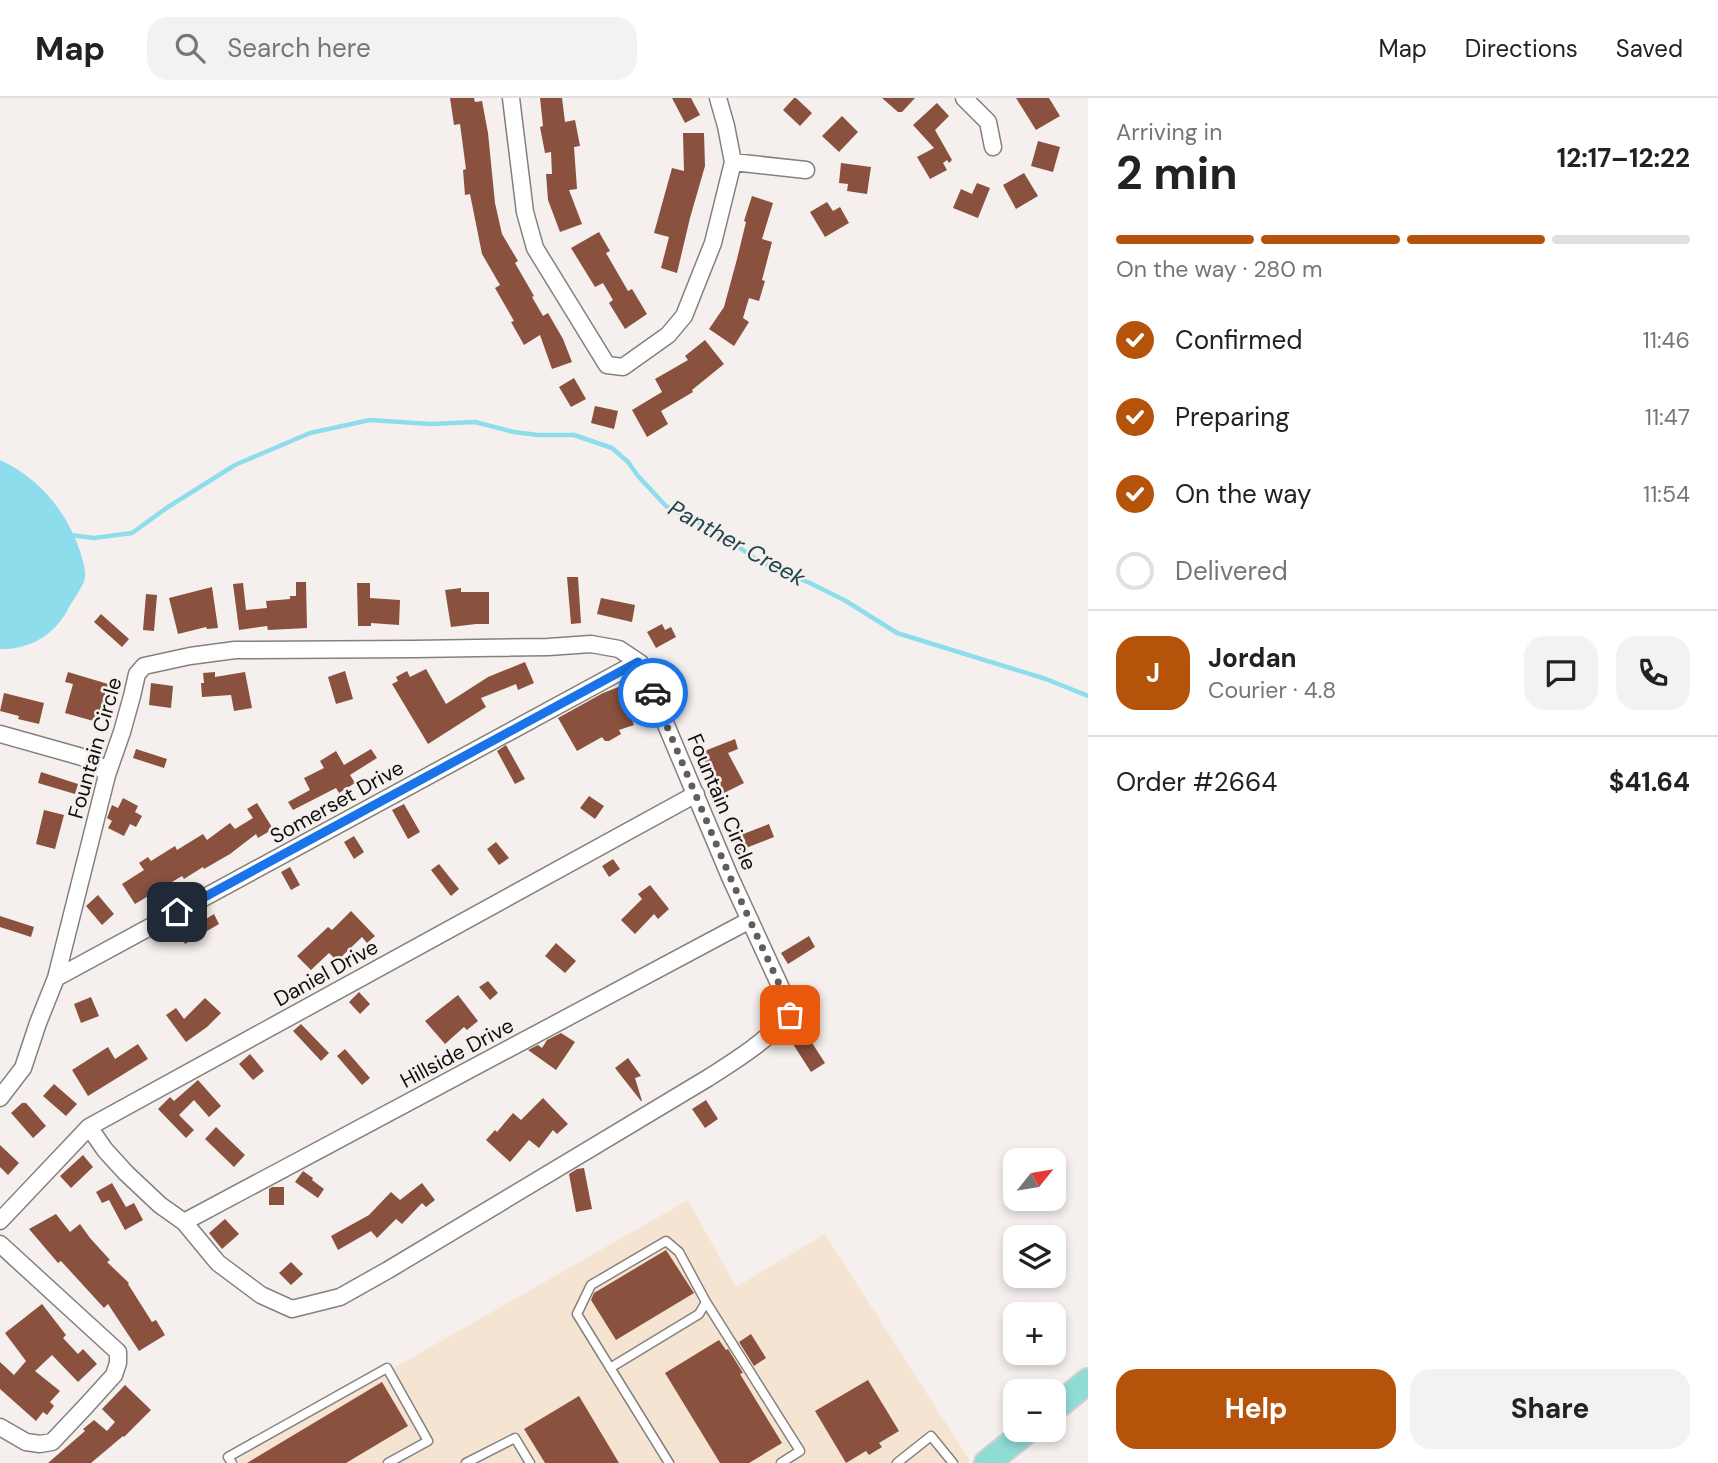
<!DOCTYPE html>
<html lang="en">
<head>
<meta charset="utf-8">
<style>
  body { margin:0; font-family:"DM Sans",sans-serif; background:#f2f2f2; color:#222; height:100vh; display:flex; flex-direction:column; font-size:26px; white-space:nowrap }
  * { box-sizing:border-box; margin:0 }
  p { font-size:23px; color:#767676 }
  .icon { flex:none; width:38px; height:38px; fill:none; stroke:currentColor; stroke-width:2; stroke-linecap:round; stroke-linejoin:round }
  .map { position:relative; flex:1; overflow:hidden }
  .sheet { display:flex; flex-direction:column; background:#fff; width:630px }
  .sheet>* { flex:none }
  .needle { width:46px; rotate:60deg }
  .buttons { position:absolute; left:1003px; top:1050px; display:grid; gap:14px }
  .buttons a { display:grid; place-items:center; width:63px; height:63px; border-radius:14px; background:#fff; box-shadow:0 4px 10px #0003; font-size:35px }
  .pin { position:absolute; display:grid; place-items:center; width:60px; height:60px; color:#fff; margin:-30px; border-radius:14px; box-shadow:0 4px 10px #0006 }
  .courier { position:absolute; display:grid; place-items:center; width:70px; height:70px; margin:-35px; border:5px solid #1a73e8; border-radius:50%; background:#fff; color:#222; box-shadow:0 2px 9px #0007 }
  .overview em { font-style:normal; font-weight:700 }
  .overview div { display:flex; flex-direction:column-reverse }
  .overview { display:flex; align-items:center; justify-content:space-between; height:119px; padding:0 28px }
  h1 { font-size:46px; font-weight:700; line-height:52px }
  .bar { display:grid; grid-template-columns:repeat(4,1fr); gap:10px 7px; align-content:center; height:84px; padding:0 28px }
  .bar i { height:9px; border-radius:5px; background:#e0e0e0 }
  .bar .active { background:#b45309 }
  .bar p { grid-column:span 4 }
  .line { display:flex; align-items:center; gap:18px; padding:0 28px; border-top:2px solid #e0e0e0 }
  .line div { flex:1 }
  .round { display:grid; place-items:center; flex:none; width:74px; height:74px; border-radius:21px; background:#f2f2f2 }
  ol { padding:0 28px; list-style:none }
  li { display:flex; align-items:center; gap:21px; height:77px }
  li p { margin-inline-start:auto }
  li .icon { padding:7px; border-radius:50%; background:#b45309; color:#fff; stroke-width:4 }
  li:last-child { color:#767676 }
  li i { width:38px; height:38px; border:4px solid #e0e0e0; border-radius:50% }
  .primary-button { display:flex; gap:14px; margin-top:auto; padding:14px 28px }
  .primary-button a { flex:1; height:80px; border-radius:21px; background:#b45309; color:#fff; font-size:28px; font-weight:700; line-height:80px; text-align:center }
  .primary-button a+a { background:#f2f2f2; color:#222 }
  header { display:flex; align-items:center; gap:42px; box-sizing:border-box; height:98px; padding:0 35px; background:#fff; border-bottom:2px solid #e0e0e0 }
  header strong { font-size:33px }
  nav { display:flex; gap:38px; margin-inline-start:auto; font-size:24px }
  .search { width:490px; height:63px; background:#f2f2f2; display:flex; align-items:center; gap:18px; box-sizing:border-box; padding:0 24px; border-radius:21px; color:#767676; font-size:26px }
  main { display:flex; flex:1; min-height:0 }
  .map>svg:first-child { display:block }
  .commercial { fill:#f6e4d3 }
  .water { fill:#8ddded }
  .lines { fill:none; stroke-linecap:round; stroke-linejoin:round }
  .stream { stroke:#8ddded; stroke-width:4.5 }
  .building { fill:#89513e }
  .lane-casing { stroke:#84807e; stroke-width:11 }
  .street-casing { stroke:#84807e; stroke-width:19 }
  .primary-casing { stroke:#cfcfcf; stroke-width:28 }
  .lane { stroke:#fff; stroke-width:8 }
  .street { stroke:#fff; stroke-width:16 }
  .primary { stroke:#8fdcd5; stroke-width:24 }
  .done { stroke:#605d5c; stroke-width:7; stroke-dasharray:0 12.6 }
  .route { stroke:#1a73e8; stroke-width:9 }
  .labels { text-anchor:middle; dominant-baseline:central; stroke-width:5; stroke-linejoin:round; paint-order:stroke }
  .street-label { font-size:21px; fill:#0f0e0d; stroke:#f5f0ee }
  .water-label { font-size:23px; font-style:italic; fill:#21464e; stroke:#f5f0ee }
</style>
</head>
<body>
<header>
<strong>Map</strong>
<div class="search"><svg class="icon" aria-label="search" viewBox="0 0 24 24"><circle cx="10" cy="10" r="6"/><path d="M15 15l6 6"/></svg>Search here</div>
<nav><a>Map</a><a>Directions</a><a>Saved</a></nav>
</header>
<main>
<div class="map">
<svg width="1088" height="1365" viewBox="0 0 1088 1365">
  <rect width="100%" height="100%" fill="#f5f0ee"/>
  <path class="commercial" d="M688,1102L736,1189L825,1136L970,1363L967,1365H227Z"/>
  <path class="water" d="M0,362C39,380 66,412 80,453C82,460 86,472 85,480C84,487 71,505 67,513C53,538 28,552 0,551Z"/>
  <g class="lines">
    <path class="stream" d="M70,437L94,440L132,435L168,409L235,367L310,335L370,322L431,326L475,324L514,334L538,337H574L612,350L628,364L638,378L666,408L719,435L757,462L812,486L846,503L897,535L1046,581L1088,598"/>
  </g>
  <path class="building" d="M450,0H474L475,4L482,3L488,35L495,105L502,136L518,163L515,165L534,198L532,199L543,218L548,215L563,241L572,264L552,271L540,237L524,247L511,224L514,223L495,190L500,187L482,156L470,96L465,97L463,72L466,71L460,26L454,27Z
    M540,0H562L565,24L575,22L580,48L574,49L577,91L569,92L582,126L560,134L548,102L546,76H552L551,54L545,55L540,29L543,28Z
    M672,0H691L700,17L685,25Z
    M794,0H796L812,15L800,28L783,12Z
    M882,0H915L902,14H898Z
    M1016,0H1049L1060,18L1036,32Z
    M937,5L949,18L935,32L952,62L949,65L947,62L943,65L947,72L930,81L917,59L934,50L913,27Z
    M842,18L858,34L839,54L822,38Z
    M683,35H704L705,68L690,120L677,175L661,170L669,139L654,135L672,70L684,73Z
    M1038,43L1060,49L1053,74L1031,68Z
    M841,65L871,69L867,96L847,93L848,86L839,85Z
    M1024,75L1038,98L1016,111L1003,87Z
    M977,85L990,90L978,120L953,110L961,91L972,96Z
    M752,98L773,105L762,141L772,144L762,182L765,183L759,203L749,200L743,220L749,224L734,248L709,231L724,209L737,161L746,124L744,123Z
    M827,104L833,113L840,109L849,125L825,139L810,114Z
    M599,134L610,153L606,155L628,193L632,191L647,216L625,231L609,205L613,202L603,185L595,189L571,150Z
    M705,242L724,266L692,292L693,294L661,313L668,326L647,339L632,312L662,294L655,281L688,262L685,258Z
    M574,280L586,301L571,309L559,289Z
    M595,308L618,313L614,331L591,325Z
    M567,479H578L581,525L571,526Z
    M296,484H306L307,530L268,532L267,528L239,532L233,486L243,485L246,512L267,510L266,503L290,501V498H296Z
    M357,485H370V500L400,502L399,527L371,525V528H358Z
    M212,489L218,530L207,531L206,529L178,536L169,500Z
    M461,490V494H489V526H476L451,529L445,492Z
    M146,496L157,497L154,533L143,532Z
    M601,500L635,507L632,524L597,516Z
    M101,516L129,541L122,549L94,524Z
    M662,526L665,532L671,529L676,539L656,550L647,534Z
    M525,564L534,585L518,592L516,586L481,600L486,609L428,646L392,586L398,583L396,579L407,573L410,579L426,571L446,606L488,579Z
    M345,573L353,601L336,606L328,579Z
    M68,574L108,586L97,624L65,615L73,586L65,584Z
    M215,574V579L245,574L252,610L234,613L231,597L202,599L201,585H204L203,575Z
    M151,585L173,588L171,610L149,607Z
    M621,588L626,601L624,602L634,627L619,632L621,636L609,643H605L602,639L577,653L558,620L603,595Z
    M4,595L44,605L39,626L18,621L19,618L0,613Z
    M735,641L738,651L728,655L744,685L720,697L711,681L702,654Z
    M506,647L525,681L515,686L497,653Z
    M136,651L167,661L164,670L133,660Z
    M371,651L377,660L350,677L355,685L339,695L336,690L293,712L288,704L310,692L304,680L324,670L320,663L336,653L344,667Z
    M41,674L78,686L75,696L38,685Z
    M589,698L604,708L595,721L580,710Z
    M123,700L138,708L135,714L142,718L136,729L130,726L124,738L108,730L112,723L107,720L112,707L118,710Z
    M257,705L273,731L258,740L256,736L230,756L204,771L203,769L184,781L182,778L135,806L122,786L144,772L139,765L148,759L151,763L175,748L177,752L203,736L207,742L230,725L235,731L253,720L247,711Z
    M404,706L420,734L408,741L392,712Z
    M44,712L64,717L55,751L36,746Z
    M769,726L774,739L738,753L733,740Z
    M354,738L364,754L354,761L344,744Z
    M496,744L509,760L499,767L487,751Z
    M613,761L620,771L609,779L602,768Z
    M439,766L459,791L451,798L431,772Z
    M290,769L300,787L291,792L281,774Z
    M650,787L669,811L658,821L654,816L635,836L621,822L642,801L638,796Z
    M98,797L114,816L102,827L86,808Z
    M351,813L375,838L367,845L362,839L337,863L329,855L311,872L297,858L328,829L332,832Z
    M214,816L219,826L185,846L180,837Z
    M0,818L34,829L31,839L0,829Z
    M809,838L815,849L788,866L781,855Z
    M556,845L576,863L565,875L545,858Z
    M488,883L498,895L490,902L479,889Z
    M359,894L370,906L360,916L349,904Z
    M458,897L478,923L467,932L464,929L445,946L425,923Z
    M91,899L99,918L81,925L74,906Z
    M205,900L221,915L207,929L186,944L166,917L176,910L184,921Z
    M301,926L329,955L321,963L293,933Z
    M805,934L825,965L811,974L791,943Z
    M561,935L575,944L556,972L528,952L538,947L542,950L547,942Z
    M138,946L148,961L88,998L72,972L108,949L115,961Z
    M345,951L370,980L362,987L337,958Z
    M250,956L264,973L253,982L239,966Z
    M628,960L641,978L635,980L642,1003H641L615,970Z
    M198,982L221,1008L209,1019L194,1002L179,1017L194,1032L186,1040L158,1011L170,999L174,1003Z
    M54,986L77,1006L66,1018L43,998Z
    M543,1000L568,1026L557,1036L553,1032L539,1050L529,1042L510,1064L486,1042L495,1032L497,1034L513,1015L521,1022Z
    M706,1002L718,1021L705,1030L692,1011Z
    M22,1005H26L46,1028L33,1040L11,1015Z
    M216,1029L245,1057L234,1069L205,1041Z
    M0,1047L19,1065L8,1077L0,1069Z
    M83,1057L93,1069L71,1090L60,1078Z
    M584,1070L592,1111L576,1114L569,1076L577,1071Z
    M303,1073L313,1080L312,1082L324,1091L318,1100L295,1084Z
    M112,1085L126,1109L134,1105L143,1122L125,1132L109,1102L102,1105L96,1094Z
    M422,1085L435,1102L426,1109L422,1105L402,1126L396,1121L377,1140L371,1133L338,1152L331,1138L369,1117L391,1094L400,1102Z
    M272,1089H284V1107H269V1091Z
    M56,1116L70,1134L80,1126L90,1140L110,1162L107,1164L129,1185L128,1186L152,1224L156,1222L165,1237L139,1253L108,1206L104,1210L61,1163L58,1165L29,1131Z
    M225,1121L239,1136L222,1151L209,1135Z
    M666,1152L694,1195L616,1242L591,1202L594,1195Z
    M291,1164L303,1176L291,1187L279,1175Z
    M42,1206L66,1237L63,1240L78,1256L83,1251L97,1266L78,1284L52,1257L35,1273L60,1293L50,1304L54,1308L47,1317L43,1314L36,1323L0,1291V1264L14,1277L26,1263L5,1235Z
    M751,1236L766,1260L754,1268L739,1244Z
    M719,1242L726,1252L728,1251L743,1275L740,1276L782,1345L749,1365H720L665,1275Z
    M868,1282L899,1333L879,1345L882,1349L869,1357L866,1353L846,1365L815,1313Z
    M382,1284L408,1328L346,1365H247Z
    M125,1287L151,1312L124,1339L123,1338L91,1365H48L85,1333L83,1331L94,1322L107,1333L115,1324L102,1311Z
    M579,1298L619,1365H545L524,1331Z"/>
  <g class="lines">
    <g class="lane-casing">
      <path id="lane" d="M706,1204L800,1353L781,1365
        M610,1270L699,1216L706,1204L679,1154L666,1143L591,1187L577,1216L669,1365
        M232,1365L228,1359L387,1270L428,1343L388,1365
        M466,1365L515,1340L530,1365
        M897,1365L931,1338L953,1365"/>
    </g>
    <g class="street-casing">
      <path id="street" d="M511,0L525,114L535,150L607,267L623,269L668,237L684,218L713,145L733,64L726,28L718,0
        M964,0L988,24L993,49
        M733,64L806,72
        M0,636L82,659L98,667L107,677
        M56,880L638,564
        M0,1000L23,970L38,925L56,880L107,677L122,634L132,598L137,576L144,568L190,558L235,552L414,551L548,549L591,546L619,551L640,565L730,779L781,890L790,917C766,943 738,961 708,980L388,1172L340,1199L292,1211L261,1197L218,1165L184,1124L160,1107L126,1075L105,1052L89,1029
        M0,1123L89,1029L696,696
        M184,1124L750,822
        M0,1146L118,1254V1265L114,1277L86,1308L52,1344L40,1346L26,1344L0,1329"/>
    </g>
    <g class="primary-casing">
      <path id="primary" d="M1054,1311L1088,1283
        M987,1365L1028,1332"/>
    </g>
    <use href="#lane" class="lane"/>
    <use href="#street" class="street"/>
    <use href="#primary" class="primary"/>
  </g>
  <g class="lines">
    <path class="done" d="M653,595L730,779L781,890L790,917"/>
    <path class="route" d="M177,814L638,564L653,595"/>
  </g>
  <g class="labels">
    <g class="street-label">
      <text transform="translate(95 650) rotate(-74)">Fountain Circle</text>
      <text transform="translate(337 704) rotate(-29)">Somerset Drive</text>
      <text transform="translate(722 704) rotate(67)">Fountain Circle</text>
      <text transform="translate(326 875) rotate(-29)">Daniel Drive</text>
      <text transform="translate(457 955) rotate(-28)">Hillside Drive</text>
    </g>
    <g class="water-label">
      <text transform="translate(737 445) rotate(29)">Panther Creek</text>
    </g>
  </g>
</svg>
<div class="buttons">
<a><svg class="needle" viewBox="-14 -14 28 28"><path d="M0-13l5 13h-10z" fill="#e53935"/><path d="M0 13l5-13h-10z" fill="#767676"/></svg></a>
<a><svg class="icon" aria-label="layers" viewBox="0 0 24 24"><path d="M12 4l9 5-9 5-9-5zM3 14l9 5 9-5"/></svg></a>
<a>+</a>
<a>−</a>
</div>
<div class="pin" style="left:790px;top:917px;background:#ea580c"><svg class="icon" aria-label="bag" viewBox="0 0 24 24"><path d="M5 8h14l-1 12H6zM9 8a3 3 0 0 1 6 0"/></svg></div>
<div class="pin" style="left:177px;top:814px;background:#1f2937"><svg class="icon" aria-label="home" viewBox="0 0 24 24"><path d="M3 11l9-7 9 7M6 9v11h12V9"/></svg></div>
<div class="courier" style="left:653px;top:595px"><svg class="icon" aria-label="car" viewBox="0 0 24 24"><path d="M5 17H2v-5l4-1 3-4h7l3 4 3 1v5h-3M9 17h6M6 11h13"/><circle cx="7" cy="17" r="2"/><circle cx="17" cy="17" r="2"/></svg></div>
</div>
<section class="sheet">
<div class="overview"><div><h1>2 min</h1><p>Arriving in</p></div><em>12:17–12:22</em></div>
<div class="bar"><i class="active"></i><i class="active"></i><i class="active"></i><i></i><p>On the way · 280 m</p></div>
<ol>
<li><svg class="icon" aria-label="check" viewBox="0 0 24 24"><path d="M5 12l5 5 9-10"/></svg>Confirmed<p>11:46</p></li>
<li><svg class="icon" aria-label="check" viewBox="0 0 24 24"><path d="M5 12l5 5 9-10"/></svg>Preparing<p>11:47</p></li>
<li><svg class="icon" aria-label="check" viewBox="0 0 24 24"><path d="M5 12l5 5 9-10"/></svg>On the way<p>11:54</p></li>
<li><i></i>Delivered</li>
</ol>
<div class="line" style="height:126px"><b class="round" style="background:#b45309;color:#fff">J</b><div><b>Jordan</b><p>Courier · 4.8</p></div><a class="round"><svg class="icon" aria-label="chat" viewBox="0 0 24 24"><path d="M4 5h16v11H9l-5 4z"/></svg></a><a class="round"><svg class="icon" aria-label="phone" viewBox="0 0 24 24"><path d="M5 4h4l2 5-3 2q2 4 5 5l2-3 5 2v4C11 20 4 13 5 4z"/></svg></a></div>
<div class="line" style="height:91px"><div>Order #2664</div><b>$41.64</b></div>
<div class="primary-button"><a>Help</a><a>Share</a></div>
</section>
</main>
</body>
</html>
